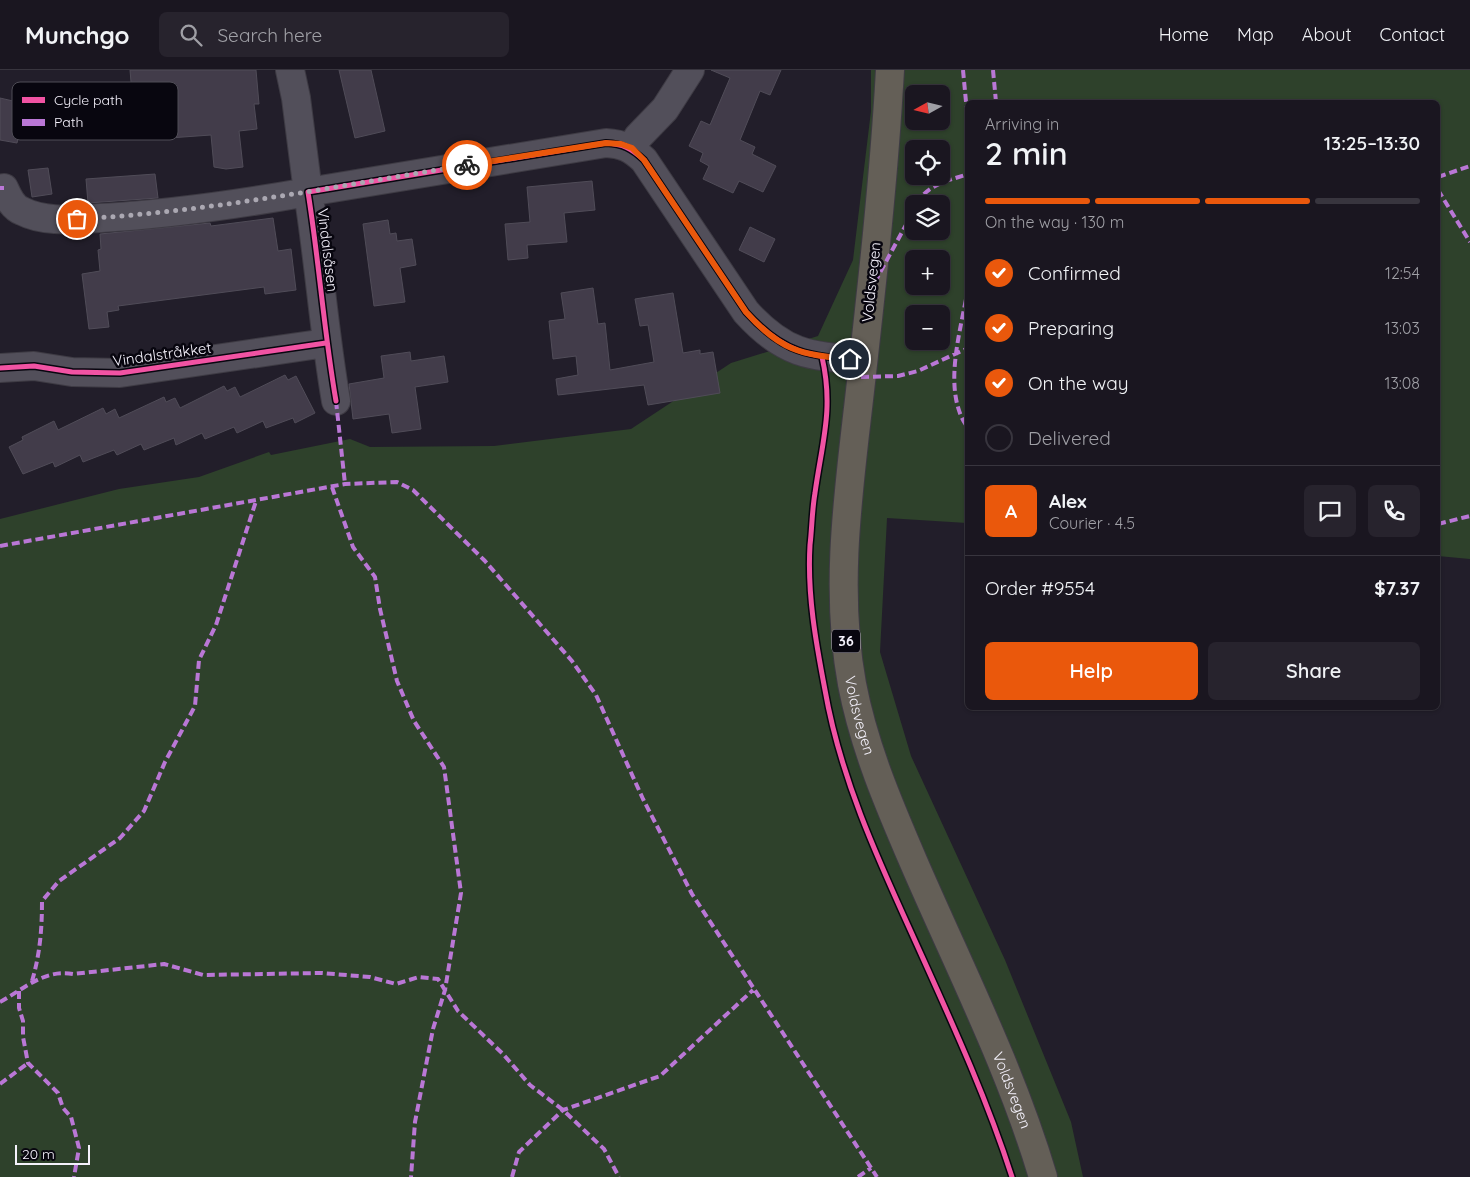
<!DOCTYPE html>
<html lang="en">
<head>
<meta charset="utf-8">
<style>
  body { margin:0; font-family:Quicksand,sans-serif; background:#27232d; color:#f1f3f6; height:100vh; display:flex; flex-direction:column; font-size:19px; white-space:nowrap }
  * { box-sizing:border-box; margin:0 }
  p { font-size:16px; color:#9f9fa5 }
  .icon { flex:none; width:28px; height:28px; fill:none; stroke:currentColor; stroke-width:2; stroke-linecap:round; stroke-linejoin:round }
  .map { position:relative; flex:1; overflow:hidden }
  .side { position:absolute; left:965px; top:30px; width:475px; height:610px; display:flex; flex-direction:column; background:#1a1620; border-radius:8px; box-shadow:0 1px 4px #0004,0 0 0 1px #38353e }
  .side>* { flex:none }
  .needle { width:32px; rotate:262deg }
  .tools { position:absolute; left:905px; top:15px; display:grid; gap:10px }
  .tools a { display:grid; place-items:center; width:45px; height:45px; border-radius:8px; background:#1a1620; box-shadow:0 1px 4px #0004,0 0 0 1px #38353e; font-size:25px }
  .scale { position:absolute; left:15px; bottom:12px; width:75px; box-sizing:border-box; padding-left:5px; border:2px solid #f5f2fc; border-top:0; font-size:14px; line-height:18px; white-space:nowrap; color:#f5f2fc; -webkit-text-stroke:4px #08060f; paint-order:stroke }
  .pin { position:absolute; display:grid; place-items:center; width:42px; height:42px; color:#fff; margin:-21px; border:2px solid #fff; border-radius:50%; box-shadow:0 1px 5px #0007 }
  .courier { position:absolute; display:grid; place-items:center; width:50px; height:50px; margin:-25px; border:4px solid #ea580c; border-radius:50%; background:#fff; color:#222; box-shadow:0 1px 6px #0007 }
  .headline em { font-style:normal; font-weight:600 }
  .headline div { display:flex; flex-direction:column-reverse }
  .headline { display:flex; align-items:center; justify-content:space-between; height:85px; padding:0 20px }
  h1 { font-size:32px; font-weight:600; line-height:38px }
  .bar { display:grid; grid-template-columns:repeat(4,1fr); gap:8px 5px; align-content:center; height:60px; padding:0 20px }
  .bar i { height:6px; border-radius:4px; background:#38353e }
  .bar .selected { background:#ea580c }
  .bar p { grid-column:span 4 }
  .line { display:flex; align-items:center; gap:12px; padding:0 20px; border-top:1px solid #38353e }
  .line div { flex:1 }
  .round { display:grid; place-items:center; flex:none; width:52px; height:52px; border-radius:8px; background:#27232d }
  ol { padding:0 20px; list-style:none }
  li { display:flex; align-items:center; gap:15px; height:55px }
  li p { margin-inline-start:auto }
  li .icon { padding:5px; border-radius:50%; background:#ea580c; color:#fff; stroke-width:4 }
  li:last-child { color:#9f9fa5 }
  li i { width:28px; height:28px; border:2px solid #38353e; border-radius:50% }
  .primary-button { display:flex; gap:10px; margin-top:auto; padding:10px 20px }
  .primary-button a { flex:1; height:58px; border-radius:8px; background:#ea580c; color:#fff; font-size:20px; font-weight:600; line-height:58px; text-align:center }
  .primary-button a+a { background:#27232d; color:#f1f3f6 }
  header { display:flex; align-items:center; gap:30px; box-sizing:border-box; height:70px; padding:0 25px; background:#1a1620; border-bottom:1px solid #38353e }
  header strong { font-size:24px }
  nav { display:flex; gap:28px; margin-inline-start:auto; font-size:18px }
  .search { width:350px; height:45px; background:#27232d; display:flex; align-items:center; gap:12px; box-sizing:border-box; padding:0 18px; border-radius:8px; color:#9f9fa5; font-size:19px }
  .map>svg:first-child { display:block }
  .green { fill:#2e412b; fill-rule:evenodd }
  .building { fill:#423c4a; stroke:#504c58 }
  .lines { fill:none; stroke-linecap:round; stroke-linejoin:round }
  .minor-casing { stroke:#3e3b44; stroke-width:30 }
  .highway-casing { stroke:#3e3b44; stroke-width:30 }
  .minor { stroke:#524f5a; stroke-width:28 }
  .highway { stroke:#645f57; stroke-width:28 }
  .quiet { stroke:#ba77d6; stroke-width:4; stroke-dasharray:8 4; stroke-linecap:butt }
  .cycleway-casing { stroke:#08060f; stroke-width:8 }
  .cycleway { stroke:#f153a3; stroke-width:5 }
  .done { stroke:#aba8b2; stroke-width:5; stroke-dasharray:0 9 }
  .route { stroke:#ea580c; stroke-width:6 }
  .labels { text-anchor:middle; dominant-baseline:central; stroke-width:5; stroke-linejoin:round; paint-order:stroke }
  .shield { fill:#08060f; stroke:#aeabb5; stroke-width:1 }
  .shield-label { font-size:14px; font-weight:bold; fill:#f5f2fc }
  .street-label { font-size:15px; fill:#f5f2fc; stroke:#08060f }
  .key { fill:#08060f; stroke:#4f4d56; stroke-width:1 }
  .key-label { font-size:14px; fill:#f5f2fc }
</style>
</head>
<body>
<header>
<strong>Munchgo</strong>
<div class="search"><svg class="icon" aria-label="search" viewBox="0 0 24 24"><circle cx="10" cy="10" r="6"/><path d="M15 15l6 6"/></svg>Search here</div>
<nav><a>Home</a><a>Map</a><a>About</a><a>Contact</a></nav>
</header>
<div class="map">
<svg width="1470" height="1107" viewBox="0 0 1470 1107">
  <rect width="100%" height="100%" fill="#221e2a"/>
  <path class="green" d="M871,0H1470V489L1438,486V32H968L967,453L887,448L880,582L911,686L1005,890L1071,1052L1083,1107H0V449L119,419L199,407L269,382L271,385L350,369L370,377L494,376L631,359L731,293L818,266L853,190L871,41ZM914,24H941V51H914ZM914,79H941V106H914ZM914,134H941V161H914ZM914,189H941V216H914ZM914,244H941V271H914Z"/>
  <path class="building" d="M130,0H256L259,34H254L257,59L239,61L243,97L226,99L214,97L211,65L155,69L153,34L133,36Z
    M339,0H371L385,61L355,68Z
    M711,0H781L770,25L760,21L740,70L755,77L752,84L776,96L763,122L739,111L733,123L703,109L709,96L700,91L703,83L689,76L701,51L710,55L730,8Z
    M0,28L26,34L17,73L0,70Z
    M48,98L52,124L32,127L28,100Z
    M155,104L158,128L88,133L86,109Z
    M592,111L595,140L564,143L567,172L527,175L528,188L508,190L505,154L530,152L527,117Z
    M273,148L278,181L291,179L296,220L265,224L264,217L118,236L119,240L107,242L109,257L89,259L82,204L100,201L98,180L101,179L100,164L210,153L211,156Z
    M388,150L390,164L396,163L397,171L412,169L416,195L400,198L405,232L374,236L363,154Z
    M750,157L775,169L764,192L739,180Z
    M593,218L598,254L605,253L610,300L654,292L648,255L640,256L635,229L673,223L683,283L700,280V284L713,282L720,323L648,335L644,315L558,325L556,309L578,305L576,286L553,289L549,251L565,249L561,223Z
    M410,282L411,291L444,286L448,312L415,317L421,359L392,363L389,344L353,349L349,314L384,308L381,286Z
    M285,305L288,310L296,306L315,343L295,353L293,348L266,358L263,351L237,363L234,357L205,369L202,363L176,375L174,368L144,380L141,374L117,385L114,380L83,392L80,385L55,397L53,392L23,404L9,377L23,370L22,367L54,351L58,360L103,338L106,344L115,339L119,348L164,327L166,332L175,328L180,338L224,316L227,321L235,317L240,327Z"/>
  <g class="lines">
    <g class="minor-casing">
      <path id="minor" d="M632,78L638,67L665,39L690,0
        M4,118C8,127 12,137 22,141C45,153 76,149 101,148C171,144 240,134 308,122L296,28L290,0
        M0,298L34,296L72,302L120,303L326,273
        M336,331C324,262 319,191 308,122L606,73C623,74 631,78 644,90L746,242C785,285 809,286 863,290"/>
    </g>
    <g class="highway-casing">
      <g id="highway">
        <path id="s1" d="M890,0C884,107 872,215 860,321C849,418 834,517 852,614C864,677 889,735 914,793C959,897 1011,999 1043,1107"/>
      </g>
    </g>
    <use href="#minor" class="minor"/>
    <use href="#highway" class="highway"/>
    <path class="quiet" d="M963,0L968,53
      M993,0L996,32
      M1438,107L1470,96
      M0,118H4
      M1438,120L1470,172
      M917,134C927,114 948,111 968,104
      M968,218C961,261 941,321 968,358
      M869,223L914,140
      M861,307L898,306L918,301L968,278
      M336,331L345,414
      M332,417L353,477L375,507L380,539L397,611L414,651L444,697L461,823L445,920L433,959L415,1052L411,1107
      M1438,454L1470,446
      M0,476L345,414L397,412L413,420L485,491L572,591L596,625L643,729L692,824L877,1107
      M32,911C40,884 42,859 42,831L59,811L120,768L144,741L165,692L195,636L199,590L216,555L256,431
      M19,921V938L23,951V967L28,993L58,1023L63,1038L71,1047L79,1078L74,1107
      M0,932C24,919 44,899 73,904L164,894L203,905L322,903L370,907L396,914L419,907L438,909L458,941L503,984L530,1015L563,1040L604,1079L619,1107
      M0,1014L28,993
      M512,1107L519,1082L563,1040L660,1006L753,920
      M858,1107L871,1098"/>
    <g class="cycleway-casing">
      <path id="cycleway" d="M822,287C834,339 822,372 815,423C812,440 812,458 810,475C807,524 816,573 825,620C840,706 876,785 912,864C948,944 985,1023 1012,1107
        M0,298L34,296L72,302L120,303L326,273
        M336,331C324,262 319,191 308,122L606,73C623,74 631,78 644,90L746,242C785,285 809,286 863,290"/>
    </g>
    <use href="#cycleway" class="cycleway"/>
  </g>
  <g class="lines">
    <path class="done" d="M77,149C209,142 337,116 467,95"/>
    <path class="route" d="M467,95L606,73L621,74L632,78L644,90L746,242C780,280 800,285 850,289"/>
  </g>
  <g class="labels">
    <rect class="shield" x="832" y="559.5" width="28" height="23" rx="4"/>
    <g class="shield-label">
      <text x="846" y="571">36</text>
    </g>
    <g class="street-label">
      <text transform="translate(328 180) rotate(83)">Vindalsåsen</text>
      <text transform="translate(871 212) rotate(-84)">Voldsvegen</text>
      <text transform="translate(162 284) rotate(-8)">Vindalstråkket</text>
      <text stroke="none"><textPath href="#s1" startOffset="649">Voldsvegen</textPath></text>
      <text stroke="none"><textPath href="#s1" startOffset="1054">Voldsvegen</textPath></text>
    </g>
  </g>
  <rect x="12" y="12" width="166" height="58" rx="8" class="key"/>
  <rect x="22" y="27" width="23" height="6" fill="#f153a3"/>
  <rect x="22" y="49" width="23" height="7" fill="#ba77d6"/>
  <g class="key-label">
    <text x="54" y="35">Cycle path</text>
    <text x="54" y="57">Path</text>
  </g>
</svg>
<div class="tools">
<a><svg class="needle" viewBox="-14 -14 28 28"><path d="M0-13l5 13h-10z" fill="#e53935"/><path d="M0 13l5-13h-10z" fill="#9f9fa5"/></svg></a>
<a><svg class="icon" aria-label="locate" viewBox="0 0 24 24"><circle cx="12" cy="12" r="6"/><path d="M12 2v4M12 18v4M2 12h4M18 12h4"/></svg></a>
<a><svg class="icon" aria-label="layers" viewBox="0 0 24 24"><path d="M12 4l9 5-9 5-9-5zM3 14l9 5 9-5"/></svg></a>
<a>+</a>
<a>−</a>
</div>
<div class="scale">20 m</div>
<div class="pin" style="left:77px;top:149px;background:#ea580c"><svg class="icon" aria-label="bag" viewBox="0 0 24 24"><path d="M5 8h14l-1 12H6zM9 8a3 3 0 0 1 6 0"/></svg></div>
<div class="pin" style="left:850px;top:289px;background:#1f2937"><svg class="icon" aria-label="home" viewBox="0 0 24 24"><path d="M3 11l9-7 9 7M6 9v11h12V9"/></svg></div>
<div class="courier" style="left:467px;top:95px"><svg class="icon" aria-label="bike" viewBox="0 0 24 24"><circle cx="6" cy="16" r="4"/><circle cx="18" cy="16" r="4"/><path d="M6 16l4-8h5l3 8M10 8l3 8H6M13 5h3"/></svg></div>
<section class="side">
<div class="headline"><div><h1>2 min</h1><p>Arriving in</p></div><em>13:25–13:30</em></div>
<div class="bar"><i class="selected"></i><i class="selected"></i><i class="selected"></i><i></i><p>On the way · 130 m</p></div>
<ol>
<li><svg class="icon" aria-label="check" viewBox="0 0 24 24"><path d="M5 12l5 5 9-10"/></svg>Confirmed<p>12:54</p></li>
<li><svg class="icon" aria-label="check" viewBox="0 0 24 24"><path d="M5 12l5 5 9-10"/></svg>Preparing<p>13:03</p></li>
<li><svg class="icon" aria-label="check" viewBox="0 0 24 24"><path d="M5 12l5 5 9-10"/></svg>On the way<p>13:08</p></li>
<li><i></i>Delivered</li>
</ol>
<div class="line" style="height:90px"><b class="round" style="background:#ea580c;color:#fff">A</b><div><b>Alex</b><p>Courier · 4.5</p></div><a class="round"><svg class="icon" aria-label="chat" viewBox="0 0 24 24"><path d="M4 5h16v11H9l-5 4z"/></svg></a><a class="round"><svg class="icon" aria-label="phone" viewBox="0 0 24 24"><path d="M5 4h4l2 5-3 2q2 4 5 5l2-3 5 2v4C11 20 4 13 5 4z"/></svg></a></div>
<div class="line" style="height:65px"><div>Order #9554</div><b>$7.37</b></div>
<div class="primary-button"><a>Help</a><a>Share</a></div>
</section>
</div>
</body>
</html>
